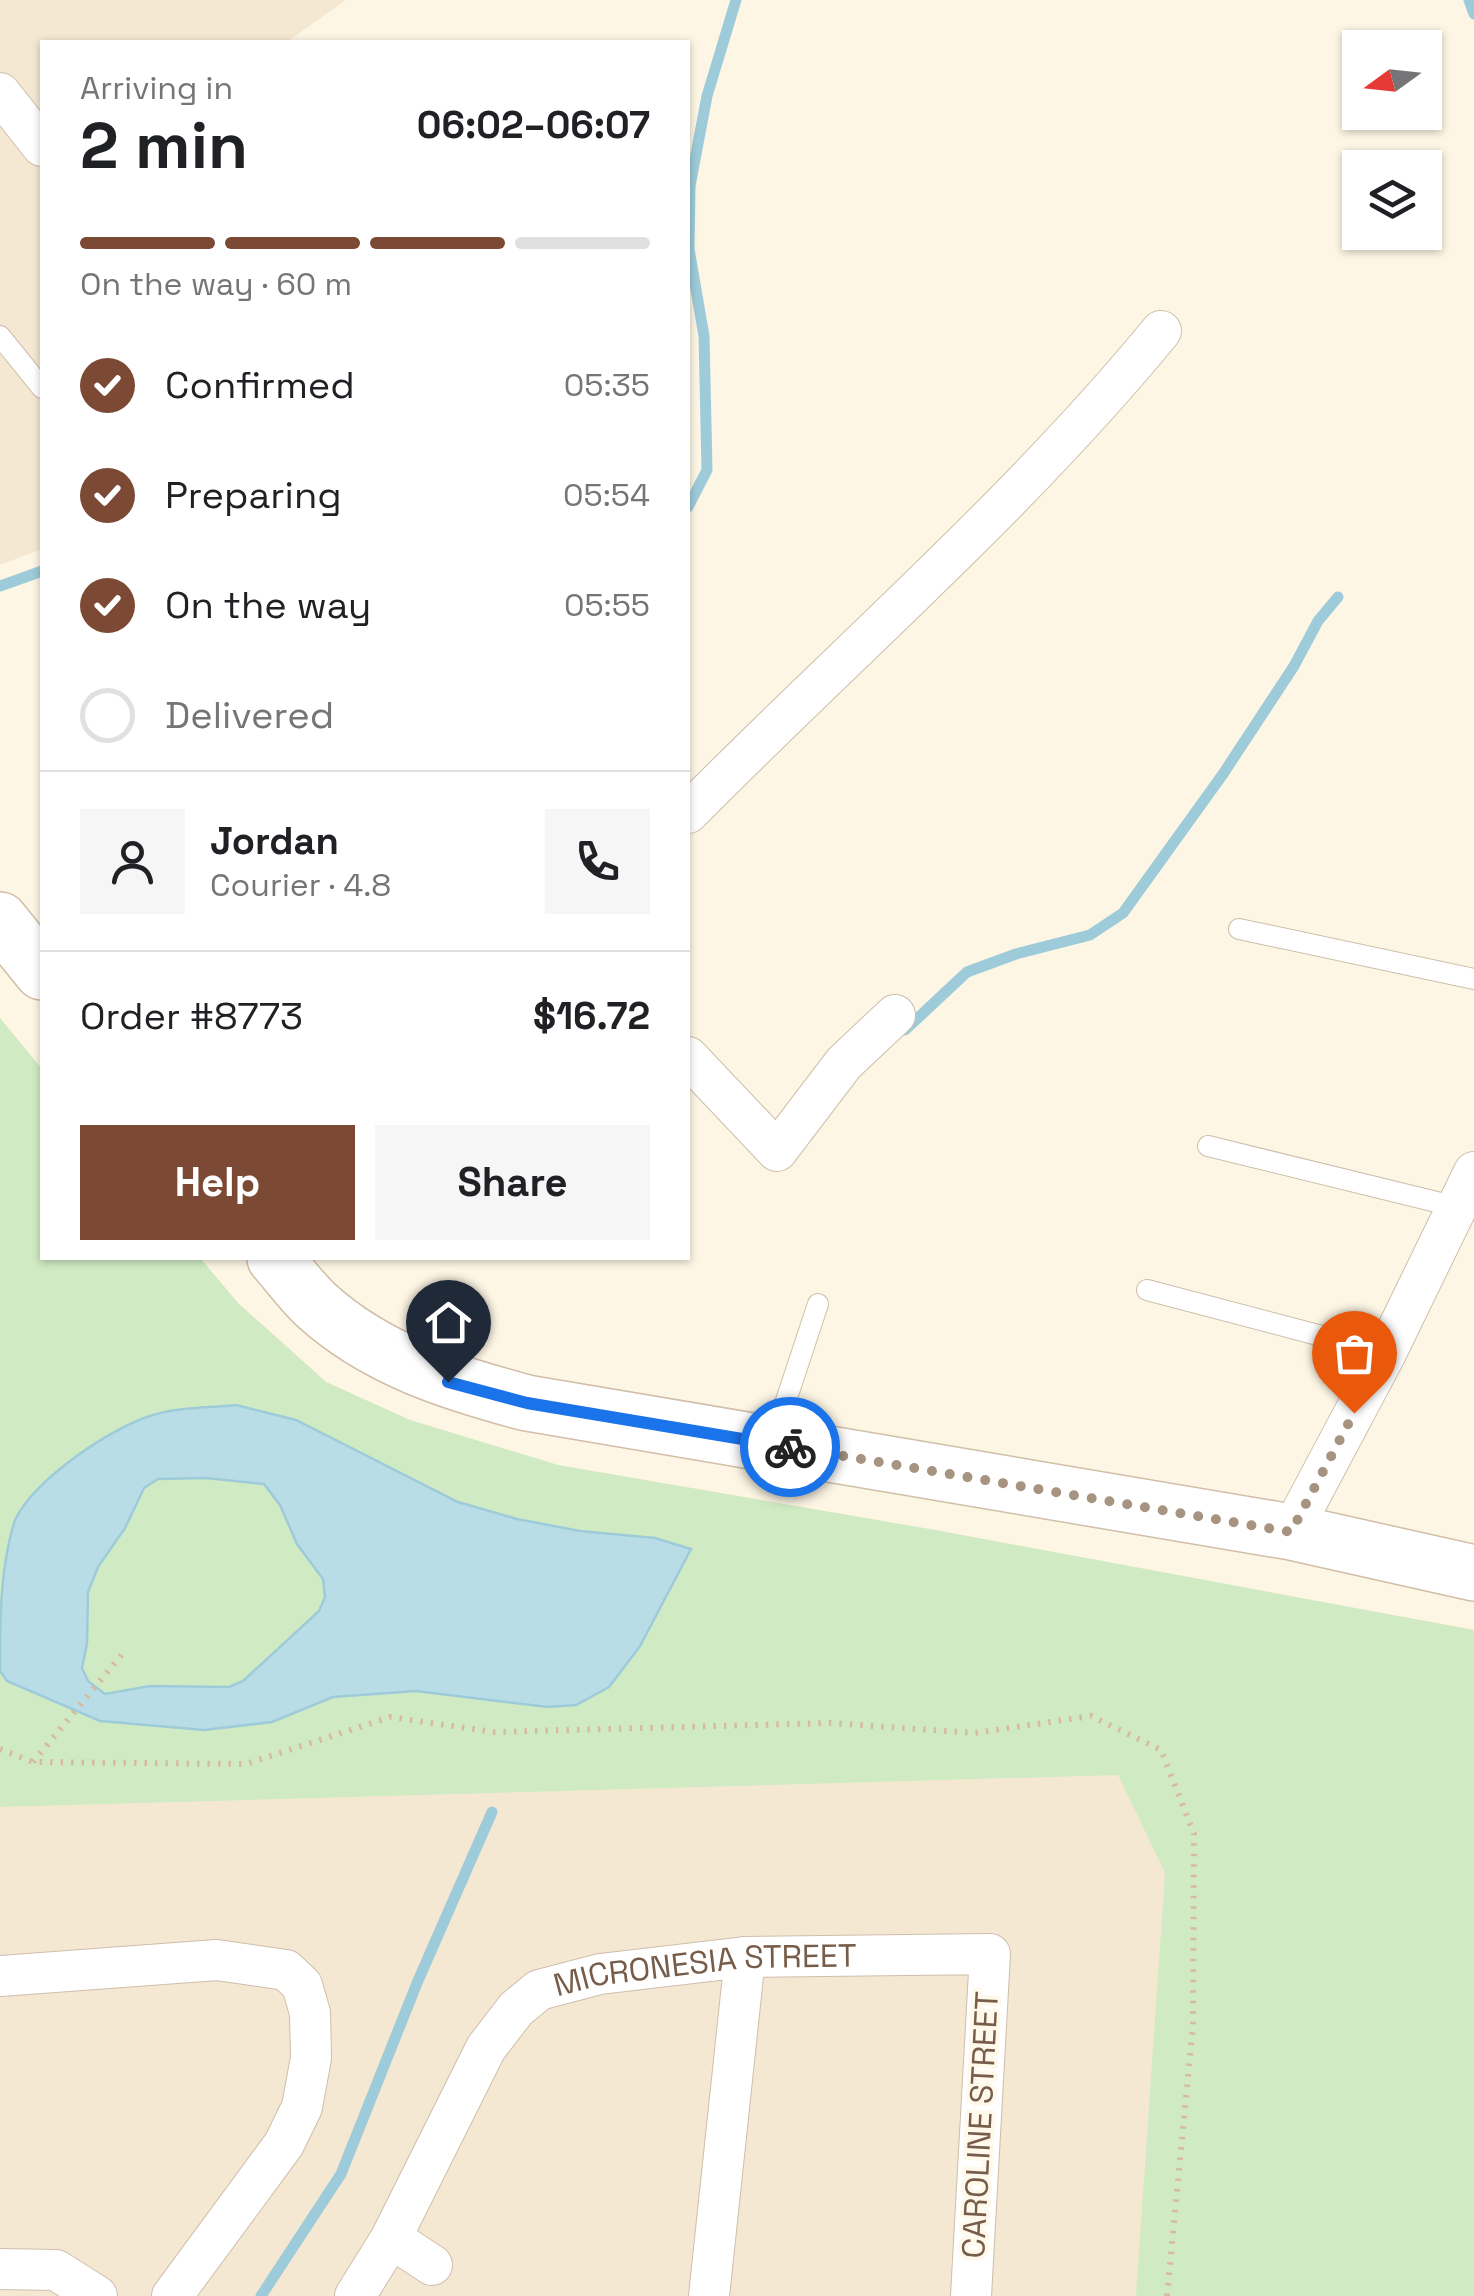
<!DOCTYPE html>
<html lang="en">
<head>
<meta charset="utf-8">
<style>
  body { margin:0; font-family:"Space Grotesk",sans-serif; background:#f6f6f6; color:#202124; height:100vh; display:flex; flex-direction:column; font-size:38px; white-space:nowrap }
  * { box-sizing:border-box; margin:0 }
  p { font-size:32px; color:#757577 }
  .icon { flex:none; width:55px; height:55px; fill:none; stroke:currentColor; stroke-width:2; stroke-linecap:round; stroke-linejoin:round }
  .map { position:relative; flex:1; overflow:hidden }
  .drawer { position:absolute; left:40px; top:40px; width:650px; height:1220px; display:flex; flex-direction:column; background:#fff; border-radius:0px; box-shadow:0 2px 8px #0004 }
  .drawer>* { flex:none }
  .needle { width:65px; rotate:255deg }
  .fabs { position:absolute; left:1342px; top:30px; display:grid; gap:20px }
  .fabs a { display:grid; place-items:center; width:100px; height:100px; border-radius:0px; background:#fff; box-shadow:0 2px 8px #0004; font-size:50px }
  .pin { position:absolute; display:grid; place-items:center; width:85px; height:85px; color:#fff; margin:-102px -42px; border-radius:50% 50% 50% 0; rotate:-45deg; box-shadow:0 0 10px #0007 }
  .pin .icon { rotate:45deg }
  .courier { position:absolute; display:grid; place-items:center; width:100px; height:100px; margin:-50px; border:8px solid #1a73e8; border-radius:50%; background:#fff; color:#222; box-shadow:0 2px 12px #0007 }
  .headline em { font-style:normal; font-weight:600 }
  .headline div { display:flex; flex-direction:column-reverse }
  .headline { display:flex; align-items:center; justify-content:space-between; height:170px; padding:0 40px }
  h1 { font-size:65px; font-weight:600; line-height:75px }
  .bar { display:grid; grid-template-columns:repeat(4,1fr); gap:15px 10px; align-content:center; height:120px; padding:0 40px }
  .bar i { height:12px; border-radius:8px; background:#e0e0e0 }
  .bar .selected { background:#7b4934 }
  .bar p { grid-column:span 4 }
  .line { display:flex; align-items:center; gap:25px; padding:0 40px; border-top:2px solid #e0e0e0 }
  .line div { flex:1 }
  .round { display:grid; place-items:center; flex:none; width:105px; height:105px; border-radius:0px; background:#f6f6f6 }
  ol { padding:0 40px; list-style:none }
  li { display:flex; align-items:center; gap:30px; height:110px }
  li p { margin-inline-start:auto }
  li .icon { padding:10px; border-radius:50%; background:#7b4934; color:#fff; stroke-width:4 }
  li:last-child { color:#757577 }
  li i { width:55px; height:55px; border:5px solid #e0e0e0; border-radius:50% }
  .cta { display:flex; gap:20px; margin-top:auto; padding:20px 40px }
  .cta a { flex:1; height:115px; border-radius:0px; background:#7b4934; color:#fff; font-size:40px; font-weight:600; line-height:115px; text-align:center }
  .cta a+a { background:#f6f6f6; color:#202124 }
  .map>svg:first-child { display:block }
  .residential { fill:#f5e8d3 }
  .green { fill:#d0ebc3 }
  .water { fill:#b9dde7; stroke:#9ecbd9; stroke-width:2.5; fill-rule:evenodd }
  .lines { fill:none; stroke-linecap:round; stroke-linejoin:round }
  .stream { stroke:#9ecbd9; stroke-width:11 }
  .lane-casing { stroke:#cfbeab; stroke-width:22 }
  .street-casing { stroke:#cfbeab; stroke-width:42 }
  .secondary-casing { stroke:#d2bea8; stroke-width:58 }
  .path { stroke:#d8ba9f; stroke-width:6; stroke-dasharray:2.5 8; stroke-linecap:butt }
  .lane { stroke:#fff; stroke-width:20 }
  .street { stroke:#fff; stroke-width:40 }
  .secondary { stroke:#fff; stroke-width:55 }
  .done { stroke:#a69380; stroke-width:10; stroke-dasharray:0 18 }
  .route { stroke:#1a73e8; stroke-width:12 }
  .labels { text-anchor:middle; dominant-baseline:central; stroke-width:8; stroke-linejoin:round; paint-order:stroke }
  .street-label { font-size:32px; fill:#775d49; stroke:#fff9ec }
</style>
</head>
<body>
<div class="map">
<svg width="1474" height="2296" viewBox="0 0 1474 2296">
  <rect width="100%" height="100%" fill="#fdf6e5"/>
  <path class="residential" d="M0,0H346L287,42H42V549L0,565Z
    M0,1018L42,1069V1258H200L238,1303L326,1382L410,1420L558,1465L935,1530L1474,1630V2296H0Z"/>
  <path class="green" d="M0,1018L42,1069V1258H200L238,1303L326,1382L410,1420L558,1465L935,1530L1474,1630V2296H1136L1165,1873L1118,1775L0,1807Z"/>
  <path class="water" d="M236,1405L296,1420L458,1502L517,1519L580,1531L655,1538L691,1549L640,1646L609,1687L576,1705L548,1707L416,1691L333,1697L272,1722L204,1730L100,1721L7,1681L0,1671C0,1621 0,1566 15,1520C35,1479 110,1428 153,1415C178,1407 210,1408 236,1405ZM206,1478L264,1484L280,1505L297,1544L323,1579L325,1597L319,1611L243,1681L229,1687L150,1686L105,1694L88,1681L82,1668L87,1643L88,1592L98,1567L125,1528L144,1488L158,1479Z"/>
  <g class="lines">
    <path class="stream" d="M1469,0L1474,14
      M688,507L707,470L704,336L689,249L690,186L707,96L736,0
      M0,586L42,571
      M905,1030L967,972L1016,954L1090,935L1123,913L1223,774L1294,666L1318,621L1338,597
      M261,2296L341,2174L417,1983L492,1812"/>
    <g class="lane-casing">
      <path id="lane" d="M0,336L42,388
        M1239,929L1474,979
        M1208,1146L1457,1207
        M1147,1290L1386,1353
        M772,1443L818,1304"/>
    </g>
    <g class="street-casing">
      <g id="street">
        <path d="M0,93L42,146"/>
        <path d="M688,813C846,653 1017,506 1161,331"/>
        <path d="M688,1057L777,1151L844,1063L895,1015"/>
        <path d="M1291,1532L1386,1353L1474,1172"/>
        <path d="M0,1976L217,1960L286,1970L302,1985L310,2013L311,2058L302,2107L284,2144L172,2296"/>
        <path d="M391,2238L432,2265"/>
        <path d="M0,2269L56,2270L97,2296"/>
        <path id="s1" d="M355,2296L391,2238L486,2048L516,2009L539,1990L600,1974L745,1957L990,1954L971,2296"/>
        <path d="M709,2296L745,1957"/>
      </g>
    </g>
    <g class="secondary-casing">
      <path id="secondary" d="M0,920L42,972
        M275,1258C288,1273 301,1291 316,1305C375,1359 451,1383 527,1403L1291,1532L1474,1573"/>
    </g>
    <path class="path" d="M0,1749L33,1762L246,1764L390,1717L494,1732L830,1723L975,1733L1091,1716L1161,1750L1194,1834L1193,2024L1167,2296
      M33,1762L123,1653"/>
    <use href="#lane" class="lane"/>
    <use href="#street" class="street"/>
    <use href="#secondary" class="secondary"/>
  </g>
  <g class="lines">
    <path class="done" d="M790,1447L1291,1532L1354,1413"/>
    <path class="route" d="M448,1382L527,1403L790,1447"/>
  </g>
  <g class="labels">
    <g class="street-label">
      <text stroke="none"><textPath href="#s1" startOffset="528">MICRONESIA STREET</textPath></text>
      <text transform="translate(980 2125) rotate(-87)">CAROLINE STREET</text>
    </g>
  </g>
</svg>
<div class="fabs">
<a><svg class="needle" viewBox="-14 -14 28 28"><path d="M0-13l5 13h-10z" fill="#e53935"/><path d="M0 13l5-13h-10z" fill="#757577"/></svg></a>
<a><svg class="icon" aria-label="layers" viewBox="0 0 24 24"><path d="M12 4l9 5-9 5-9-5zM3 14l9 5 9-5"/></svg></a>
</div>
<div class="pin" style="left:1354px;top:1413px;background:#ea580c"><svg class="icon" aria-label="bag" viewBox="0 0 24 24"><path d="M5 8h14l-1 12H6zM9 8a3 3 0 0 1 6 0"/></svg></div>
<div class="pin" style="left:448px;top:1382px;background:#1f2937"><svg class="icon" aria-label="home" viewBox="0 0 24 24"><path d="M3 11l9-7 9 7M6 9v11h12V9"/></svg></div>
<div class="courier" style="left:790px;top:1447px"><svg class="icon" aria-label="bike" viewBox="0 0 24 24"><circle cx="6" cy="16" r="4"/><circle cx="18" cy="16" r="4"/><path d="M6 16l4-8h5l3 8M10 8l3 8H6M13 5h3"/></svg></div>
<section class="drawer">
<div class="headline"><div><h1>2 min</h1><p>Arriving in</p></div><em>06:02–06:07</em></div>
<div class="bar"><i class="selected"></i><i class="selected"></i><i class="selected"></i><i></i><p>On the way · 60 m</p></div>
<ol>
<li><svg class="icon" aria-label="check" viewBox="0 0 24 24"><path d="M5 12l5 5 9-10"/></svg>Confirmed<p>05:35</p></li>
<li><svg class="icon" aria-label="check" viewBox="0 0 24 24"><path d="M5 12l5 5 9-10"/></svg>Preparing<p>05:54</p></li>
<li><svg class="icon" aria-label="check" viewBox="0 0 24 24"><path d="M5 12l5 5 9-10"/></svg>On the way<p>05:55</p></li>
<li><i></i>Delivered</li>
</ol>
<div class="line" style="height:180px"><a class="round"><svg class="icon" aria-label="person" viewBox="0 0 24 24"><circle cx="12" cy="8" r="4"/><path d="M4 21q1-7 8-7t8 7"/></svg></a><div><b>Jordan</b><p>Courier · 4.8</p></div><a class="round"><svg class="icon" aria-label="phone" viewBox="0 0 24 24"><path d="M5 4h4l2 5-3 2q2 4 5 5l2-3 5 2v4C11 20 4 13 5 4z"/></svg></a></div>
<div class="line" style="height:130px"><div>Order #8773</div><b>$16.72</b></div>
<div class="cta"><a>Help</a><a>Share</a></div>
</section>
</div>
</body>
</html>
